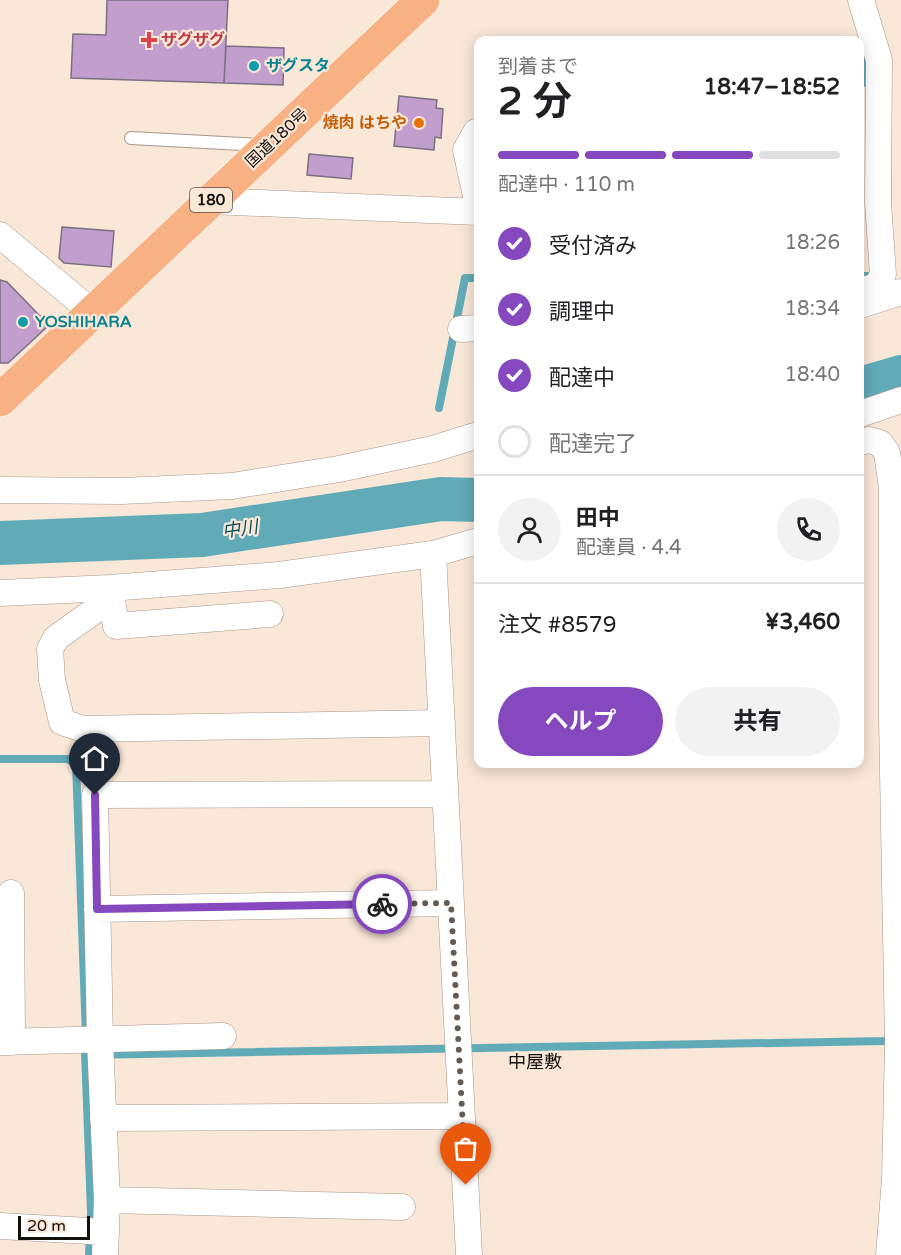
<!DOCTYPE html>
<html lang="ja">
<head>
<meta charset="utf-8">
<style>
  body { margin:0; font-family:"Varela Round","Noto Sans JP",sans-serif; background:#f2f2f2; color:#202124; height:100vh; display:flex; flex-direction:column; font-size:22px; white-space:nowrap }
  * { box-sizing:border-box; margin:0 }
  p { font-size:20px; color:#757577 }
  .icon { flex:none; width:33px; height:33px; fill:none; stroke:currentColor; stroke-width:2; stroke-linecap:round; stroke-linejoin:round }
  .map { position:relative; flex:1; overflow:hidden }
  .drawer { position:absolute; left:474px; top:36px; width:390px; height:732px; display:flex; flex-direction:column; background:#fff; border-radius:12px; box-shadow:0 3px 15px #0003 }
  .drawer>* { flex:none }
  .scale { position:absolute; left:18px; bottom:15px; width:72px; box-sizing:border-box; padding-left:6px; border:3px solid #150f0a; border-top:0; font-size:16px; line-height:21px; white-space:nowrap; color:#150f0a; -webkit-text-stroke:4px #f9e7d8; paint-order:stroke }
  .pin { position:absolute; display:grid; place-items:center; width:51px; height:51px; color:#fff; margin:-62px -26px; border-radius:50% 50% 50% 0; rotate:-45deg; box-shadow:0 0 6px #0007 }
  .pin .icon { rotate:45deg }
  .courier { position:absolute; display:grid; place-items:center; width:60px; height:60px; margin:-30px; border:4px solid #8648be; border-radius:50%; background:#fff; color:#222; box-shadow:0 2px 8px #0007 }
  .headline em { font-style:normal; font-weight:700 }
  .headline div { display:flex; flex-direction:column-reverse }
  .headline { display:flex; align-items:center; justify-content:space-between; height:102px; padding:0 24px }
  h1 { font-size:39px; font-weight:700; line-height:45px }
  .bar { display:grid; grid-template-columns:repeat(4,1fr); gap:9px 6px; align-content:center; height:72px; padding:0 24px }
  .bar i { height:8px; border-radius:4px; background:#e0e0e0 }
  .bar .current { background:#8648be }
  .bar p { grid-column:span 4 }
  .line { display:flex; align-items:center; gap:15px; padding:0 24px; border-top:2px solid #e0e0e0 }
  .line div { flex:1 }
  .round { display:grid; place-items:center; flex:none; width:63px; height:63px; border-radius:32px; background:#f2f2f2 }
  ol { padding:0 24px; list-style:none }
  li { display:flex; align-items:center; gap:18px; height:66px }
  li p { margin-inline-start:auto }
  li .icon { padding:6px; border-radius:50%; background:#8648be; color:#fff; stroke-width:4 }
  li:last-child { color:#757577 }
  li i { width:33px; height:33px; border:3px solid #e0e0e0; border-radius:50% }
  .cta { display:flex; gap:12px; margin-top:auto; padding:12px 24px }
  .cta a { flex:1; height:69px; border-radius:36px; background:#8648be; color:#fff; font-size:24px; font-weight:700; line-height:69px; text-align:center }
  .cta a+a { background:#f2f2f2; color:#202124 }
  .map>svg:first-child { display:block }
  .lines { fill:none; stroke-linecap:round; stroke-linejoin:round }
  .stream { stroke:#61abb8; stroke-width:8 }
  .river { stroke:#61abb8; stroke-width:44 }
  .building { fill:#c19ecd; stroke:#7c7080; stroke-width:1.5 }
  .lane-casing { stroke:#a89789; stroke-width:14 }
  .street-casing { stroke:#a89789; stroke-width:27 }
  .highway-casing { stroke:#fff; stroke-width:34 }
  .lane { stroke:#fff; stroke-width:12 }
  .street { stroke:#fff; stroke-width:26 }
  .highway { stroke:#f8b182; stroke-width:33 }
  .done { stroke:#655b52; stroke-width:6; stroke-dasharray:0 10.8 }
  .route { stroke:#8648be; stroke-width:8 }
  .health-dot { fill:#e0444e; stroke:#f9e7d8; stroke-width:2 }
  .culture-dot { fill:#0f9aa8; stroke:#f9e7d8; stroke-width:2 }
  .food-dot { fill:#e8710a; stroke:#f9e7d8; stroke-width:2 }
  .labels { text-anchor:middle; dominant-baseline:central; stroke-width:4.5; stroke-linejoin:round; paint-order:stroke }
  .shield { fill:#f9e7d8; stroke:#595048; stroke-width:1.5 }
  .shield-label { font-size:15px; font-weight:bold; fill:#150f0a }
  .health-label { font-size:16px; font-weight:bold; fill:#be3a42; stroke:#f9e7d8; text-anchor:start }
  .culture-label { font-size:16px; font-weight:bold; fill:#0d838f; stroke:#f9e7d8; text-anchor:start }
  .food-label { font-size:16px; font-weight:bold; fill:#c56008; stroke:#f9e7d8; text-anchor:end }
  .street-label { font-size:16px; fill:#150f0a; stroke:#f9e7d8 }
  .water-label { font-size:18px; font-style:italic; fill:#0c4f59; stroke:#f9e7d8 }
  .neighbourhood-label { font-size:18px; fill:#150f0a; stroke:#f9e7d8 }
</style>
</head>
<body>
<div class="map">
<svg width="901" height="1255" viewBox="0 0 901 1255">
  <rect width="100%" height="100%" fill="#f9e7d8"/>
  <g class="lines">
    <path class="stream" d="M865,50L866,83
      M860,276H872L873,274
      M860,381L868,387
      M439,408L465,278H478
      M0,759H68L76,764L86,1036
      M85,1051L91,1212L89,1255
      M85,1055L884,1041L894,1039"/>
    <path class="river" d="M860,389L901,377
      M0,543L202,535L441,499L478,500"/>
  </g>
  <path class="building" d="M107,0H228L224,83L71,78L73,34L106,35Z
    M226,46L284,48L283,85L224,83Z
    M399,96L437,100L436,108L443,109L441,138L435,137L434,150L394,146Z
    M309,154L353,158L351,179L307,175Z
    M62,227L114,231L111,267L64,263L59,258Z
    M0,280L7,282L40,316H47L46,328L8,363H0Z"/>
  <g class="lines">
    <g class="lane-casing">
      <path id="lane" d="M131,138L261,145"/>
    </g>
    <g class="street-casing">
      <path id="street" d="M478,132H476L466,150L478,205
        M210,201L478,212
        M0,235L92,312
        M860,291L877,286L883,274L878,203L879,60L861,0
        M860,305L901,292
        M461,329L478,328
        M860,414L901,400
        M860,442L869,440L880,443L887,453L892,487V717L898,1043L895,1179L889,1255
        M0,490L122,491L232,486L339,469L433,449L478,435
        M433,554L469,1255
        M110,588L94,611L56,638L50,649L52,680L62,722L83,729L442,723
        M110,588L116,626L270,614
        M0,593L110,588L279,575L433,554L478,541
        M11,893L12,1042
        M97,909L451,903
        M0,1042L223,1036
        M103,1118L462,1116
        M107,1200L402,1207
        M0,1226L106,1232
        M105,1255L107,1200L100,1040L95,795L445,794"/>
    </g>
    <g class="highway-casing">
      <path id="highway" d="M0,400L423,0"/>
    </g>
    <use href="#lane" class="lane"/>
    <use href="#street" class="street"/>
    <use href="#highway" class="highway"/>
  </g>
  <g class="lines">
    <path class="done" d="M382,904L451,903L466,1185"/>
    <path class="route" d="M95,795L97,909L382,904"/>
  </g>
  <path class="health-dot" d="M146 31h6v6h6v6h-6v6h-6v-6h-6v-6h6z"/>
  <g class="culture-dot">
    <circle cx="254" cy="66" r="6"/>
    <circle cx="23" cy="322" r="6"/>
  </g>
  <circle class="food-dot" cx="419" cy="123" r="6"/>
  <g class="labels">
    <rect class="shield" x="190" y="188" width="42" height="24" rx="4.5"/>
    <g class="shield-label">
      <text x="211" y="200">180</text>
    </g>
    <g class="health-label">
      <text x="161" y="40">ザグザグ</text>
    </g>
    <g class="culture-label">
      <text x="266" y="66">ザグスタ</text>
      <text x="35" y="322">YOSHIHARA</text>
    </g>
    <g class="food-label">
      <text x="407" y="123">焼肉 はちや</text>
    </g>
    <g class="street-label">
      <text transform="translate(277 138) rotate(-43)">国道180号</text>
    </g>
    <g class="water-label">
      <text transform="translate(240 529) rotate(-8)">中川</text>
    </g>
    <g class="neighbourhood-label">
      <text x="535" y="1062">中屋敷</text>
    </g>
  </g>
</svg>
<div class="scale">20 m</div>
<div class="pin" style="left:466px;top:1185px;background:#ea580c"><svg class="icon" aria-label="bag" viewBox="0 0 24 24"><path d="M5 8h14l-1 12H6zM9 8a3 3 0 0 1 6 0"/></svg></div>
<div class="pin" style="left:95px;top:795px;background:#1f2937"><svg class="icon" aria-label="home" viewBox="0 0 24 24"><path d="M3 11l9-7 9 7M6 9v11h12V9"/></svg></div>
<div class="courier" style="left:382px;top:904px"><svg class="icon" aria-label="bike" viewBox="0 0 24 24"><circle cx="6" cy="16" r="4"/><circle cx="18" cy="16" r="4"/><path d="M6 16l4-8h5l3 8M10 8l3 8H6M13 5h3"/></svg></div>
<section class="drawer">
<div class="headline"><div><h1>2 分</h1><p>到着まで</p></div><em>18:47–18:52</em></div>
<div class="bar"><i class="current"></i><i class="current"></i><i class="current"></i><i></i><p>配達中 · 110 m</p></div>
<ol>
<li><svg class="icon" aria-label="check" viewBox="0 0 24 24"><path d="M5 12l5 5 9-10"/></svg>受付済み<p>18:26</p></li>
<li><svg class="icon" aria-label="check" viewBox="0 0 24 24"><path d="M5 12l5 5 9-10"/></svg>調理中<p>18:34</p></li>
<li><svg class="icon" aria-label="check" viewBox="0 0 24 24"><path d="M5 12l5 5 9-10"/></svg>配達中<p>18:40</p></li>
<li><i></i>配達完了</li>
</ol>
<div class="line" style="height:108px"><a class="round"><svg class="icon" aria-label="person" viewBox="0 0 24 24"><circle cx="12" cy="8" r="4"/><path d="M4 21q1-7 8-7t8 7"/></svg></a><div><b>田中</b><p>配達員 · 4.4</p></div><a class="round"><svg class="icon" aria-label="phone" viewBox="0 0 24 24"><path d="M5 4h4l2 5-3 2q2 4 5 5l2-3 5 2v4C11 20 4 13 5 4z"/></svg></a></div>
<div class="line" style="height:78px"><div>注文 #8579</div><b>¥3,460</b></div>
<div class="cta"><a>ヘルプ</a><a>共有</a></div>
</section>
</div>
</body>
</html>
